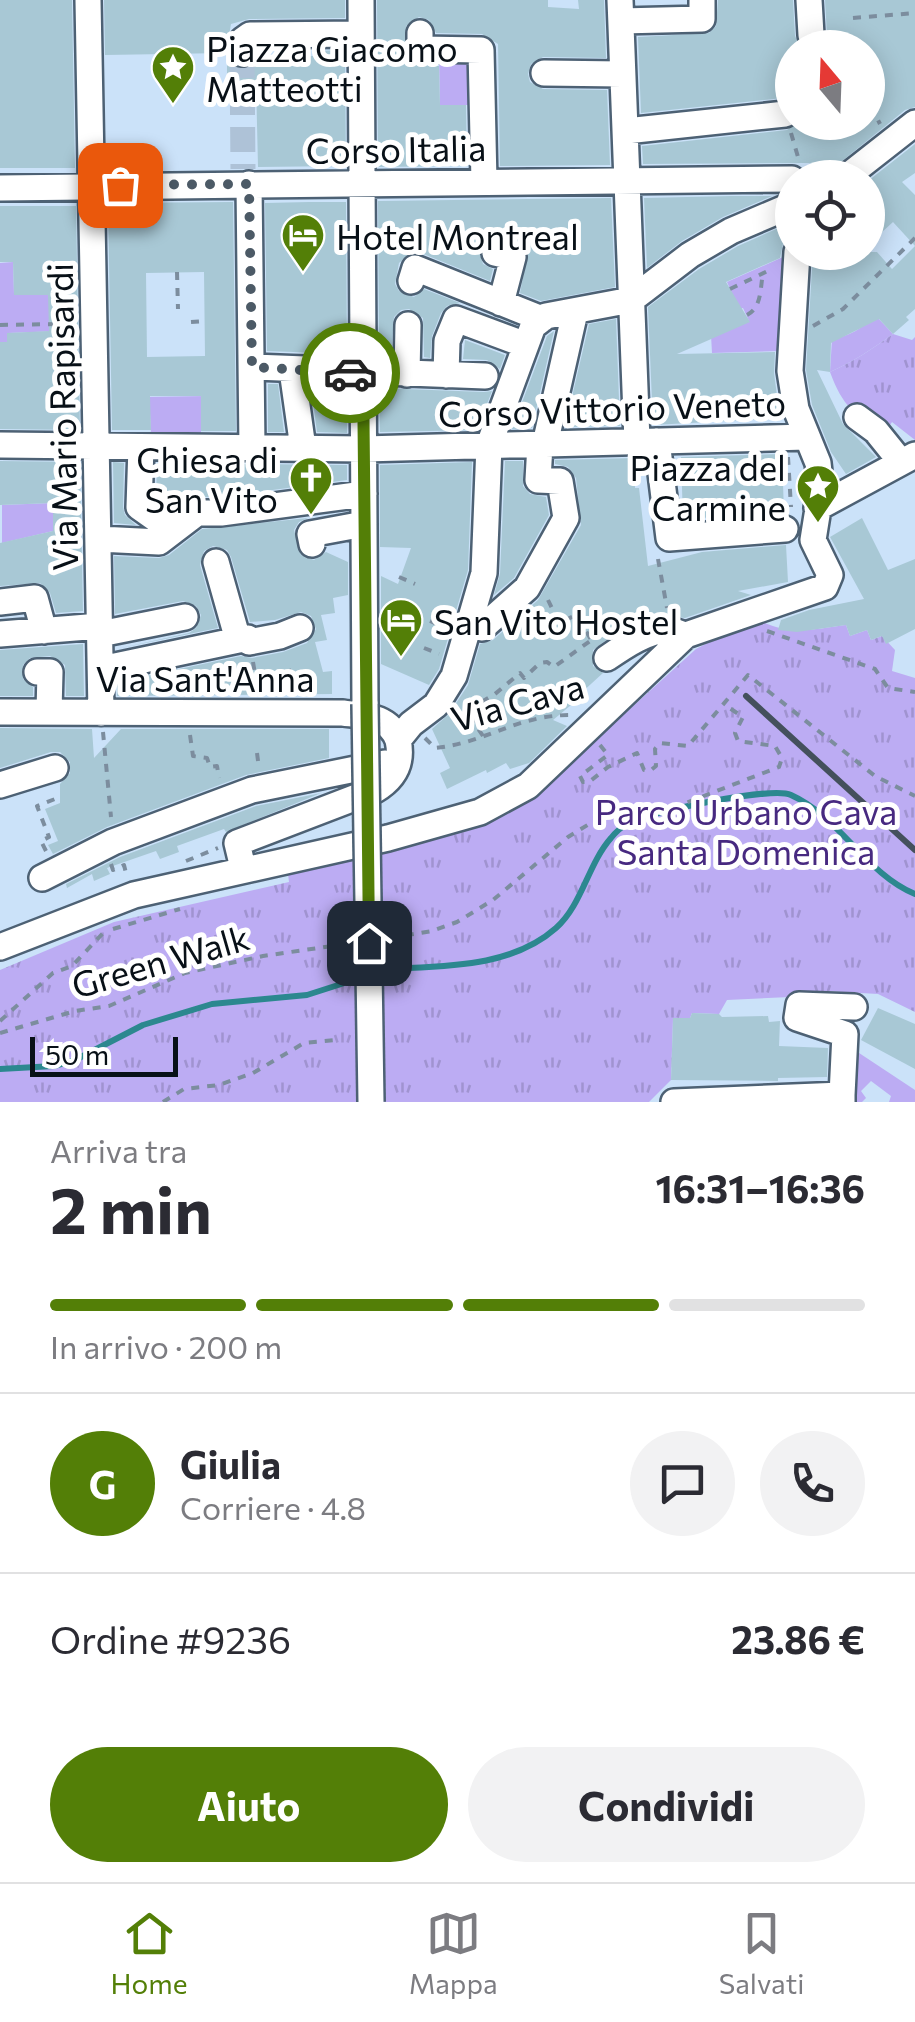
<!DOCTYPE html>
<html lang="it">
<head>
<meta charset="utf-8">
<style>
  body { margin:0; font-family:Commissioner,sans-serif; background:#f2f2f3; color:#2b2b33; height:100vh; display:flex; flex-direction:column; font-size:38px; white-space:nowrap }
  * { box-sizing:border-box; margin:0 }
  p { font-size:32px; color:#7c7c81 }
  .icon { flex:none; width:55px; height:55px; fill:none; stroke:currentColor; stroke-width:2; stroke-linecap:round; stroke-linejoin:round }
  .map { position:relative; height:1102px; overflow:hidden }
  .sheet { display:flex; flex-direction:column; background:#fff; flex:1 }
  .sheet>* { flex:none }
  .needle { width:65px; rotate:341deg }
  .controls { position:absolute; left:775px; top:30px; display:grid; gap:20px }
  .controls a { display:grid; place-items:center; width:110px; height:110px; border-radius:50%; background:#fff; box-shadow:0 5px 25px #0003; font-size:50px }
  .scale { position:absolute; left:30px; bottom:25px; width:148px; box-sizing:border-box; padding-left:10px; border:5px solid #081017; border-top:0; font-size:28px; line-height:35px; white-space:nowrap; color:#081017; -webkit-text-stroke:8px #fff; paint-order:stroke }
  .pin { position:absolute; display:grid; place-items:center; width:85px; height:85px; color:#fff; margin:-42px; border-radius:20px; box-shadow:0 5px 15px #0006 }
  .courier { position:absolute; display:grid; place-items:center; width:100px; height:100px; margin:-50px; border:8px solid #537f07; border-radius:50%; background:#fff; color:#222; box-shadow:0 2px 12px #0007 }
  .overview em { font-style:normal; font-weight:700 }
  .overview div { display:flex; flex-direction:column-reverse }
  .overview { display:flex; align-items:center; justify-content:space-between; height:170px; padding:0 50px }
  h1 { font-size:65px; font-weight:700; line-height:75px }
  .bar { display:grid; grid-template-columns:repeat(4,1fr); gap:15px 10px; align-content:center; height:120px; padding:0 50px }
  .bar i { height:12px; border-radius:8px; background:#e1e1e2 }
  .bar .selected { background:#537f07 }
  .bar p { grid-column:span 4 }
  .line { display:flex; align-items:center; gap:25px; padding:0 50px; border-top:2px solid #e1e1e2 }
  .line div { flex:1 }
  .round { display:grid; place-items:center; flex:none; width:105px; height:105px; border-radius:52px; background:#f2f2f3 }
  .button { display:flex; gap:20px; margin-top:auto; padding:20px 50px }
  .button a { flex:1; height:115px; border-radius:60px; background:#537f07; color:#fff; font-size:40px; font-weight:700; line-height:115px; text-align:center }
  .button a+a { background:#f2f2f3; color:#2b2b33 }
  .tabs { display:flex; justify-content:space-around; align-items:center; height:140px; border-top:2px solid #e1e1e2; background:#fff; font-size:28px; color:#7c7c81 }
  .tabs a { display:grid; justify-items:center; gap:5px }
  .tabs .selected { color:#537f07 }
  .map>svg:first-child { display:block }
  .green { fill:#bcacf3 }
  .park { fill:url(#park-tufts) }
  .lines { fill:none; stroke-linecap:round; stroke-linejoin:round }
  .stream { stroke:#2c888f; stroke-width:6 }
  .building { fill:#a8c8d5; fill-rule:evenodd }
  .minor-tunnel { stroke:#aec2d7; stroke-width:25; stroke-dasharray:25 12; stroke-linecap:butt }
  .minor-casing { stroke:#4d6174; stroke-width:30 }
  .path { stroke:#7c8d9e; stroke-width:4; stroke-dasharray:8 8; stroke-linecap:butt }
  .minor { stroke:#fff; stroke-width:25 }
  .rail { stroke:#44505c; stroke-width:6 }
  .minor-bridge-casing { stroke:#4d6174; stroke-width:30; stroke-linecap:butt }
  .minor-bridge { stroke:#fff; stroke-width:25 }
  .done { stroke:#4c5a66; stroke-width:10; stroke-dasharray:0 18 }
  .route { stroke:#537f07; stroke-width:12 }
  .labels { text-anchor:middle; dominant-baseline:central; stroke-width:10; stroke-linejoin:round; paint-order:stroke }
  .poi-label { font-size:35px; fill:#081017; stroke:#fff; text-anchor:start }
  .street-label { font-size:35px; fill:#081017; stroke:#fff }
  .park-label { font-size:35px; fill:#472980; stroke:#fff }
</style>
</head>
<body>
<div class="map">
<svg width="915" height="1102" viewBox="0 0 915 1102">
  <defs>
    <pattern id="park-tufts" width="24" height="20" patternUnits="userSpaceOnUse" patternTransform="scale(2.5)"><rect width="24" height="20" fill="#bcacf3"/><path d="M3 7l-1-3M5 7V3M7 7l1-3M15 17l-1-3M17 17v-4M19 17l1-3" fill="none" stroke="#a093d0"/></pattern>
  </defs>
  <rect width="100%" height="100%" fill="#cbe2f9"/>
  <path class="green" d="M439,56H479L480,105H440Z
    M783,257L786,262L781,351L712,353L711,335L749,321L743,308L739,309L727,282Z
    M13,262L14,294L48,295L60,331L8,333L7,342H0V263Z
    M876,316L893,334C874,348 851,363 830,372L832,339C849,337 863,327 876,316Z
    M207,396L201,412V435H151L150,413L143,397Z
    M53,503V531L2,543V505Z
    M850,1047L915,1090V1102H889L891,1096L871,1081L861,1091L866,1098L862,1102H849Z"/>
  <path class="park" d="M893,334L912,340L915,337V440L892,422L884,434C854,414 843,407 830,372C851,363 874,348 893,334Z
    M761,621C789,636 815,629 846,625L850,636L867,630L871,640L882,636L895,650L892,671L915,678V1012L878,994L826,991L790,997L727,1000L719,1014L692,1013L690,1018L673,1019L671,1080L649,1102H0V970L114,922L289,882L287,866L474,828L532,798L696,649L723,635Z"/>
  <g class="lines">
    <path class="stream" d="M375,974L389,969C444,966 511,968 556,928C582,905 588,864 611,838C615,833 623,826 628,823C650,812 772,786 791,795C840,817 866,874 915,894
      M0,1069L54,1066L75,1060L143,1025L212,1004L307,995L363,977"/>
  </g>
  <path class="building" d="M0,0H72L75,168H0Z
    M104,0H345V18L249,19L231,24L226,53L105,55Z
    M377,0H548V7L579,9L578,0H604L606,58L543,57L531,64L528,74L530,82L543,89L607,90L610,165L500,166L498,44L482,34L436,33L429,20L419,17L406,26V56L419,65L439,66L440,105H466L467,166L378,167Z
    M718,0H793L795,36L801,48H792V100L783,98L641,113L638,37L709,33L716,26Z
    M825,0H915V107L905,110L831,170L825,165L808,163L643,164L642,146L787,130L798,122H868V48H821L827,35Z
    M345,50L346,166L258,167L256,81L227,82V58L232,66L242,69L250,67L257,57L316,56V51Z
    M915,144V173L902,182L915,195V246L893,222L868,245V181Z
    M731,196H772L723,217L682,241L647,268L644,198Z
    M611,198L615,287L541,301L520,293L528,252L517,241L499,237L484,241L479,250L483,264L493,269L490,281L421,253L411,252L399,263L395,284L399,291L414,297L424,289L460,303L447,306L441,313L432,336L430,358L424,357L423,318L409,309L401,310L394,317L391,356H379L378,201Z
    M233,202L236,431H201V396H150L151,430H112L108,203ZM204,272L205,356L147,357L146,273Z
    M309,202H346L347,354L267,351L265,203Z
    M0,206H76L80,430L0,429V342H7V333L49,331L48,295H14L13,262H0Z
    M792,222V237L783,244L780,258L726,282L750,322L677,354L775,352L774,373L780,418L653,425L648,307L699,269L738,246Z
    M915,246V309L906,317L909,320L893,334L879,319L831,343L830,372L817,370L843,424L876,457L846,474L831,452L812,405L806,370L813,252H877L892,269Z
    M616,319L620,426L565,427L589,324Z
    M554,331L532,428L512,429L547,336Z
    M465,340L505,355L500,369L487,360L463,359Z
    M268,384H278L284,432H268Z
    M311,386L347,387V433L317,432Z
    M379,388L484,392L492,391L477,430L380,432Z
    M782,454L784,513L683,519L681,457Z
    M634,458L635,488H639L648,566L702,552L786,545L788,582L738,591L751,595L685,618L658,615L620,630L593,650V666L603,673L580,694L582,696L553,720L567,726L529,763L510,769L506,763L487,773L486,770L447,789L440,773L450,768L432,729L449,714L468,685L480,644L493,640L538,600L581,525L576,478L568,467L555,464V460Z
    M0,461L80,462L83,611L56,613L50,593L40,583L0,586V543L53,531V503L0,505Z
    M505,461H523V486L530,494L546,497L549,515L514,578L494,595L500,574Z
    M113,462L124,463L123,507L125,515L136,525L114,523Z
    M472,462L468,570L439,669L429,685L381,664V576L398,584L411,548L380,547V465Z
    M157,463L347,465V480L220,497H196L173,511L156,499Z
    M308,518L299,522L294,530L301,555L314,560L326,552L348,562V595L333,598L335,613L321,615L327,640L315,642L323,672L332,671V694L117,696V682L241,656L252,658L283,652L307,643L316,629L311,616L301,612L275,620L250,622L231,557L227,550L213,546L204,551L200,565L218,628L116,649L189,633L196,628L201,615L196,606L183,601L115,614L114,556L159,558L169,555L202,529Z
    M862,518L888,570L915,559V629L886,644L882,636L871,640L867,630L850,636L846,625L797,632L778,630L781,620L809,610L864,599L830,537Z
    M83,644L84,696H66L65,665L50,656L30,658L23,665V679L33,687V696H0V650Z
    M0,728L92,729L94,758L121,729H329V758L246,775L107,827L53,854L48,845L58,841L45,809L60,803V784L70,773V762L60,752H51L0,768Z
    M321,793L226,832L224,829L177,846L179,852L160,859L156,851L107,868L110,874L94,881L92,874L67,888L66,884L120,857L256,806Z
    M878,1008L915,1024V1069L861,1040Z
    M692,1013L719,1014L722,1017L768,1016L769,1022L780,1021L779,1046L828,1048L827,1077L778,1078V1081L671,1080L673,1018H690Z"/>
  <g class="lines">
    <path class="minor-tunnel" d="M242,53L243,169"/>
    <g class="minor-casing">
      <path id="minor" d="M88,0L101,713
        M361,0L365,704
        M620,0L637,441
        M809,0L811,35
        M621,21L702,19V0
        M420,33V49L481,50L484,182
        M242,53L243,40L250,35L361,34
        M544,73L622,74
        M626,131L785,114
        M845,178L915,123
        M249,184L252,448
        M0,188L792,179
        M495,253L513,257L501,303
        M411,281L415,268L542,319
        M252,367L485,376
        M292,370L303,448
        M407,374L408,325
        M446,375L447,341L456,319L526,345
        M857,417L876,431L901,462
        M657,441L669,538L785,529
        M545,444L575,312
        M0,445L364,449L806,437
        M141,447L139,507L173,531
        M817,508L915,455
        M99,539L159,542L197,513H221L364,494
        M312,544L310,534L364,524
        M216,562L238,640
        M0,602L35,598L44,631
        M482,628L527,588L566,518L560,481L538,480L540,444
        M0,634L100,626
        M100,634L185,617
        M607,658C623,647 649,629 670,630C675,631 680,634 686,635
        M101,669L248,638L249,642L280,636L300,628
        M37,672H50L49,712
        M0,712L343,713C365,716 389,716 398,740
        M0,785L55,768
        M243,868L237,843L375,790C395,778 403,763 398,740L411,724L436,705L454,676L484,573L489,445L533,326L546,316L631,300L690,255L731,231L792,205
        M42,878L113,842L252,790L385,763
        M0,947L134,895L388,838L480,812L528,786L686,635L825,587L830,575L813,540L821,490L818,463L796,409L790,371L797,252
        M842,1095L845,1034L797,1018L799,1005L854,1007
        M674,1102L842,1095V1102"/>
    </g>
    <path class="path" d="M853,18L915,13
      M871,106L880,124
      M791,133L798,157
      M831,252L838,263
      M177,272L178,309
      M730,289L772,269
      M747,315C762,307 760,289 763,273
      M191,322L204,321
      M0,325L60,324
      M813,326L843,309L915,238
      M788,457L791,507
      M658,559L667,608
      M399,577L415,584
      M548,600L559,623L576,615L592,641
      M430,621L444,627
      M767,631L875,669L888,688L915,692
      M424,648L439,654
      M253,662L258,692
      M289,669L296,693
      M103,732L111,817
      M190,735L193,756L207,758L210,767L217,766L219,778
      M483,736L466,711L495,694L520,673L524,678L540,663L547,662L554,667L590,641
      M425,738L435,748C486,743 516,715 571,715
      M600,745L608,755L580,776L583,782H589L608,767L637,753L644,770L650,771L656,766L655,749L660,743L688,746L748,675L875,776L915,796
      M257,753L259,768
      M46,851L41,841L49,837L37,806L55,799V792
      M186,861L218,848
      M111,864L113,870L124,865L126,873
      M113,929L180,909
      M390,938L432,931L457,922L493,900L568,837L599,818L670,809L779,767L782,758L775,746L738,741L735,733L743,717L725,705
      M0,1021L53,973L72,966L104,932
      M0,1033L75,1011L109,1006L185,973L263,956L346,944
      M163,1102L184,1089L219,1085L253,1073L304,1043L336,1040"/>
    <use href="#minor" class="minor"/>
    <path class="rail" d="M746,696L915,850"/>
    <g class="minor-bridge-casing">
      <path id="minor-bridge" d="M365,704L371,1102"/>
    </g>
    <use href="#minor-bridge" class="minor-bridge"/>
  </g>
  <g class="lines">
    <path class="done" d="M120,185L249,184L252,367L350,373"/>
    <path class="route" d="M350,373L363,374L369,943"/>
  </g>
  <defs>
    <g id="sight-pin" transform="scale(2.25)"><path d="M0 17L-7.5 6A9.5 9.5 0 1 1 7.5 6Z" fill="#537f07" stroke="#fff"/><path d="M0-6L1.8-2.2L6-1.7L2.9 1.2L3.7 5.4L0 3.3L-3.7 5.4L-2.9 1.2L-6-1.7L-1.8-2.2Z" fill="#fff"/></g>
    <g id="hotel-pin" transform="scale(2.25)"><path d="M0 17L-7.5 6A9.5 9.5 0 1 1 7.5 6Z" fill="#537f07" stroke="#fff"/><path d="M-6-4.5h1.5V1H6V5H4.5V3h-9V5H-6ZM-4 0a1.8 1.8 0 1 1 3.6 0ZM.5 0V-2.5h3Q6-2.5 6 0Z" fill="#fff"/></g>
    <g id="church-pin" transform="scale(2.25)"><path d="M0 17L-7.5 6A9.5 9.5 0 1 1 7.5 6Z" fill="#537f07" stroke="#fff"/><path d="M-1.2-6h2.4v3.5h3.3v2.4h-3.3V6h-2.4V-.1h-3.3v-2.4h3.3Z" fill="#fff"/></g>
  </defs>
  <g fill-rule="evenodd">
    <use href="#sight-pin" x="173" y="67"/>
    <use href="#hotel-pin" x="303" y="235"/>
    <use href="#church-pin" x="311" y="478"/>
    <use href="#sight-pin" x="818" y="486"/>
    <use href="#hotel-pin" x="401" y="620"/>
  </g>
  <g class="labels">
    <g class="poi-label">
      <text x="206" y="47">Piazza Giacomo<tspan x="206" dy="40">Matteotti</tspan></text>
      <text x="336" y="235">Hotel Montreal</text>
      <text x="278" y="458" text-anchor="end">Chiesa di<tspan x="278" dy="40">San Vito</tspan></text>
      <text x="786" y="466" text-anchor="end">Piazza del<tspan x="786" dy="40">Carmine</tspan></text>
      <text x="434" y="620">San Vito Hostel</text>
    </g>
    <g class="street-label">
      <text transform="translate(396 148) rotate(-1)">Corso Italia</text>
      <text transform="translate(612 407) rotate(-2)">Corso Vittorio Veneto</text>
      <text transform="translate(61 417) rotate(-91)">Via Mario Rapisardi</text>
      <text x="205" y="677">Via Sant'Anna</text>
      <text transform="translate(517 701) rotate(-15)">Via Cava</text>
      <text transform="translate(160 960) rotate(-16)">Green Walk</text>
    </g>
    <g class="park-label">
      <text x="746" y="810">Parco Urbano Cava<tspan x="746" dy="40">Santa Domenica</tspan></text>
    </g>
  </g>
</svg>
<div class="controls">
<a><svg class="needle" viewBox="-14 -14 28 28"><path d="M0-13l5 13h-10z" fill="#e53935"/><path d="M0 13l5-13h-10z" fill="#7c7c81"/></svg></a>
<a><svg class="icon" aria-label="locate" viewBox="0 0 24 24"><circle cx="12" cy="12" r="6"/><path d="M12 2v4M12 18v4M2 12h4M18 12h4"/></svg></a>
</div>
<div class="scale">50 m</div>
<div class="pin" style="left:120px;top:185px;background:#ea580c"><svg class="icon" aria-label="bag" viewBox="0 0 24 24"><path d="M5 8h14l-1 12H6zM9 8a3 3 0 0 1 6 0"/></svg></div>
<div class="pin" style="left:369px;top:943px;background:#1f2937"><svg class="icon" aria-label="home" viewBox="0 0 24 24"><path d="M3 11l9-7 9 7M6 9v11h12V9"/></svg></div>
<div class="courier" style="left:350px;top:373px"><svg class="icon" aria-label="car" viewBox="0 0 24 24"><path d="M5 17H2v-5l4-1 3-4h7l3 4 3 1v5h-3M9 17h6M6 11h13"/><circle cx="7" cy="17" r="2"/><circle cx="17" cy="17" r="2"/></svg></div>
</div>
<section class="sheet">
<div class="overview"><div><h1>2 min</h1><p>Arriva tra</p></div><em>16:31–16:36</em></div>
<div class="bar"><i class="selected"></i><i class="selected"></i><i class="selected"></i><i></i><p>In arrivo · 200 m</p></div>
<div class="line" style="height:180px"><b class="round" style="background:#537f07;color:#fff">G</b><div><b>Giulia</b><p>Corriere · 4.8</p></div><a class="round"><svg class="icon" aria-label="chat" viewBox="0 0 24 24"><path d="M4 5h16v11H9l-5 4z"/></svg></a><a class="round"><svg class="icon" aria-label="phone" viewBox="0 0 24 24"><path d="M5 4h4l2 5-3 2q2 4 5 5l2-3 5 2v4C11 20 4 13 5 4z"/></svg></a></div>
<div class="line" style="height:130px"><div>Ordine #9236</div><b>23.86 €</b></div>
<div class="button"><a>Aiuto</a><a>Condividi</a></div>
</section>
<nav class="tabs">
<a class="selected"><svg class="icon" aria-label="home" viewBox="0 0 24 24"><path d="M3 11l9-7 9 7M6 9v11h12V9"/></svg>Home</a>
<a><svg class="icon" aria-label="map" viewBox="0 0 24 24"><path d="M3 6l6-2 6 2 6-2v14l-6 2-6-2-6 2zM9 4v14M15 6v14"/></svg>Mappa</a>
<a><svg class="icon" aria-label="saved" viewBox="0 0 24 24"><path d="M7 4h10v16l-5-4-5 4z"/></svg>Salvati</a>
</nav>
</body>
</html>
